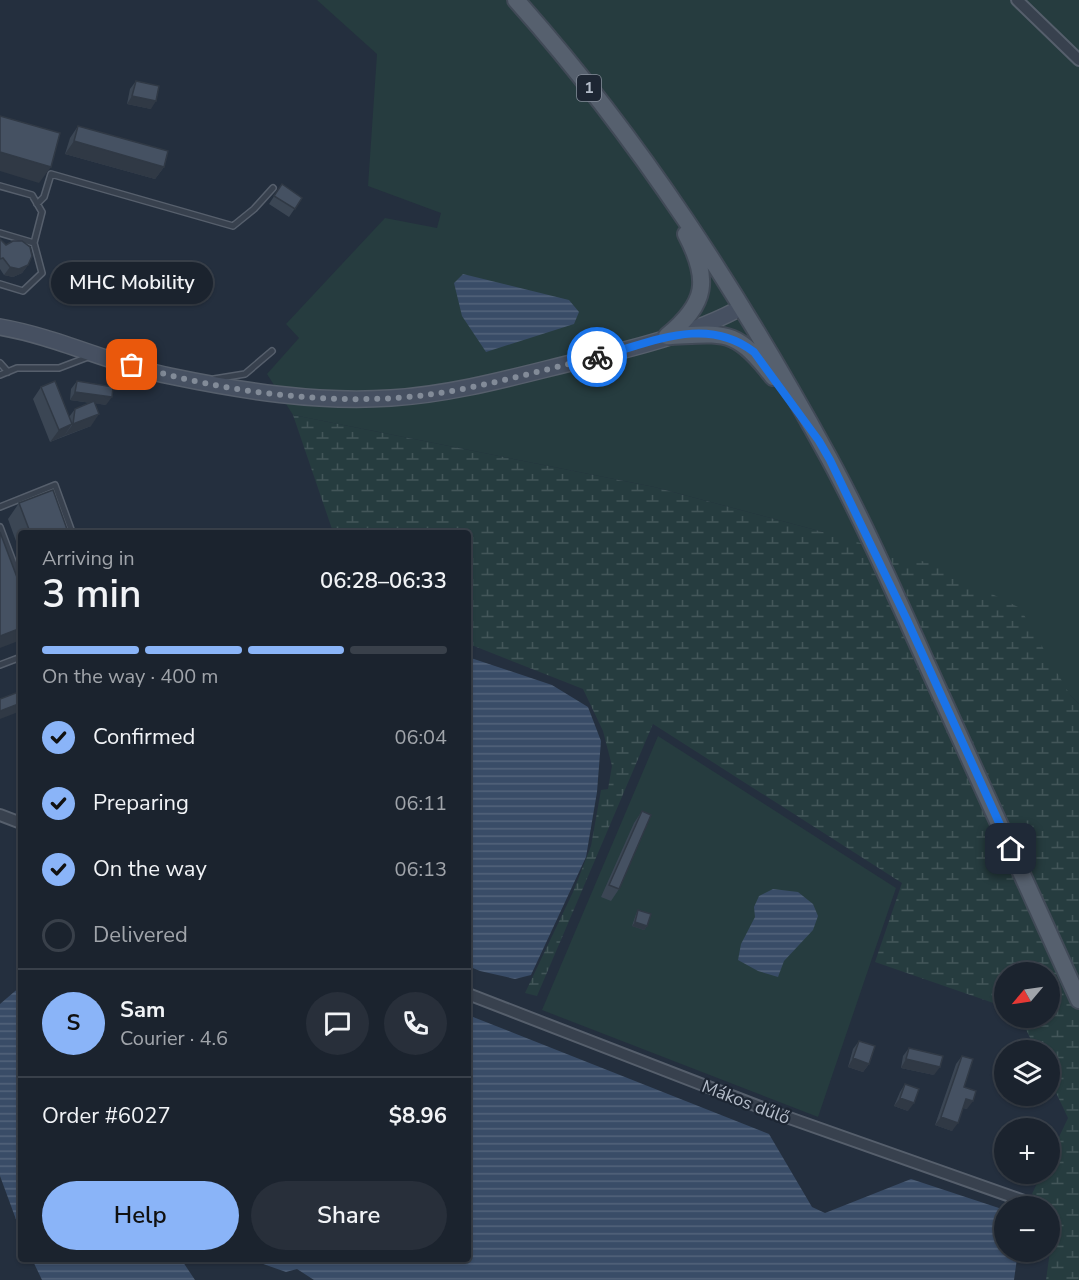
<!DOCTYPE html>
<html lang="en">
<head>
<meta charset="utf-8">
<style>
  body { margin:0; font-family:"Nunito Sans",sans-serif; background:#282f3a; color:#f1f3f6; height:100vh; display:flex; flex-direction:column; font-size:22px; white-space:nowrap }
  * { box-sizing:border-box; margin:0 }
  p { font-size:20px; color:#a0a4aa }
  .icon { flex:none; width:33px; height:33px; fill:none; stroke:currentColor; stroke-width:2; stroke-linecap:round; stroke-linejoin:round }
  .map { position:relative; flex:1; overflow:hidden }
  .drawer { position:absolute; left:18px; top:530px; width:453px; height:732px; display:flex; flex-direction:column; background:#1b232e; border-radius:6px; box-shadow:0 2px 4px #0004,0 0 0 2px #39404a }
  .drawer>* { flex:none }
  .needle { width:39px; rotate:241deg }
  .fabs { position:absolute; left:994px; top:962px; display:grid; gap:12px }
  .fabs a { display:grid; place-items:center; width:66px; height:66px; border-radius:50%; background:#1b232e; box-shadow:0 2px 4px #0004,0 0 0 2px #39404a; font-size:30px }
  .pin { position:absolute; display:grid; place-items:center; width:51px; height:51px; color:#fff; margin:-26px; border-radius:12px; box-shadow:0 3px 9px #0006 }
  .courier { position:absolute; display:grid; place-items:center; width:60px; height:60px; margin:-30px; border:4px solid #1a73e8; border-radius:50%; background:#fff; color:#222; box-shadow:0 2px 8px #0007 }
  .bubble { position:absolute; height:42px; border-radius:21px; background:#1b232e; box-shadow:0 2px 4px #0004,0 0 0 2px #39404a; font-size:20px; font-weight:600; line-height:42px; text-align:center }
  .headline em { font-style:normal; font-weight:600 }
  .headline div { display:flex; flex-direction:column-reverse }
  .headline { display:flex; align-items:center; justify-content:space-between; height:102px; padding:0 24px }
  h1 { font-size:39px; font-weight:600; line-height:45px }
  .bar { display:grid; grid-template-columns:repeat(4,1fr); gap:9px 6px; align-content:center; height:72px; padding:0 24px }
  .bar i { height:8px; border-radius:4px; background:#39404a }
  .bar .on { background:#8ab4f8 }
  .bar p { grid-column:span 4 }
  .line { display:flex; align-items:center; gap:15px; padding:0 24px; border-top:2px solid #39404a }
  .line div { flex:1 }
  .round { display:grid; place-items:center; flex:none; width:63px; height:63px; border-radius:32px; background:#282f3a }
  ol { padding:0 24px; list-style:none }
  li { display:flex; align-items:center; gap:18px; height:66px }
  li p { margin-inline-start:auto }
  li .icon { padding:6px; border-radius:50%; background:#8ab4f8; color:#111; stroke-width:4 }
  li:last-child { color:#a0a4aa }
  li i { width:33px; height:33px; border:3px solid #39404a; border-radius:50% }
  .button { display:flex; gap:12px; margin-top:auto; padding:12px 24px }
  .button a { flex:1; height:69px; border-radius:36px; background:#8ab4f8; color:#111; font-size:24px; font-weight:600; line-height:69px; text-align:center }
  .button a+a { background:#282f3a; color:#f1f3f6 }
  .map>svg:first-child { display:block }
  .green { fill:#263c3f }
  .wetland { fill:url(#wetland-marsh) }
  .water { fill:url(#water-rules) }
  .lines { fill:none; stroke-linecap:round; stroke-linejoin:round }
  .lane-casing { stroke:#565f6c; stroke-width:8 }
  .street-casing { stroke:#565f6c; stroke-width:14 }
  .secondary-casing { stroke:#565f6c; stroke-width:18 }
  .primary-casing { stroke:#414a57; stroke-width:20 }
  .lane { stroke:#38414e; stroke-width:5 }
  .street { stroke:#38414e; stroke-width:10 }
  .secondary { stroke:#465061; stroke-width:15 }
  .primary { stroke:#56606e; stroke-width:16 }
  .wall { fill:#3b4654 }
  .shaded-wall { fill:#303945 }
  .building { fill:#455162; stroke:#303945; stroke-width:1.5 }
  .done { stroke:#828b98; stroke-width:6; stroke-dasharray:0 10.8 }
  .route { stroke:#1a73e8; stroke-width:8 }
  .labels { text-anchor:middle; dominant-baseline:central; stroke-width:4.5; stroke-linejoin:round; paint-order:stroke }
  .shield { fill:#1d2633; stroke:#878f9c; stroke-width:1.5 }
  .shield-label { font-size:16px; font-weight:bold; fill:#b4bcc9 }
  .street-label { font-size:18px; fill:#b4bcc9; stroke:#1d2633 }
</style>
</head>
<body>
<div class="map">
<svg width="1079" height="1280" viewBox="0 0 1079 1280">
  <defs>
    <pattern id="wetland-marsh" width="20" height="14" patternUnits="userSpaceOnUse" patternTransform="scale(1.5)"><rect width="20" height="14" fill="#263c3f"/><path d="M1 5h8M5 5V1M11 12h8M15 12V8" fill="none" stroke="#435659"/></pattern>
    <pattern id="water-rules" width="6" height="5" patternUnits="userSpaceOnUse" patternTransform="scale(1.5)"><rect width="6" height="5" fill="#394c67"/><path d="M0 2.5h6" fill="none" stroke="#53647b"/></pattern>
  </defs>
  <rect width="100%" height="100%" fill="#242f3e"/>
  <path class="green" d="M317,0H1079V704L1070,695L823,532L654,487L293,415L267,374L299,338L286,324L385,218L437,228L441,213L368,186L377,54Z
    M658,736L896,888L818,1117L542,1010Z"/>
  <path class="wetland" d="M293,415L654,487L823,532L932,564L1020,608L1070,695L1079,704V1280H1046L1050,1251V1206H1045L1032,1194L1042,1173H1050V1156L1068,1118L1050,1080V1050H1036L1020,1017H1050V972H1005V1007L875,962L902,883L653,724L537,996L525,993L573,892L591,846L601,790L608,789L612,766L603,731L583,689L474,646L468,645V532H333Z"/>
  <path class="water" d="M463,274L569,300L579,312L574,324L486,352L462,316L454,283Z
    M468,657L552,685L588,707L601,741L597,792L586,857L531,975L515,979L480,971L468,966Z
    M773,889L798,892L813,904L818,916L813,930L784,961L778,977L758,971L738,960L741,944L755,917L754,907L759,896Z
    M21,986V1233L0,1176V1004Z
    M468,1015L769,1134L812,1207L825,1213L911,1179L1005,1210V1251H1018L1014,1280H314L297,1269L286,1272L249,1259L468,1258Z
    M32,1259H181L195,1280H42Z"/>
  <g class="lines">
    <g class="lane-casing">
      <path id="lane" d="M0,186L32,195L42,212L34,243L42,273L23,291L0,284
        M37,204L44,197L51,174L233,226L254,209L273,188
        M0,233L34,243
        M0,363L8,372
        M0,375L17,368H59L88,357
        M214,379L245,374L272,351
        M0,507L55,485L72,532
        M0,527L21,583
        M0,665L21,657"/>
    </g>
    <g class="street-casing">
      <path id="street" d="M1017,0L1079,60
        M0,815L21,823
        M468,994L778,1114L1027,1202"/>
    </g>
    <g class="secondary-casing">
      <path id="secondary" d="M0,327C58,337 113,365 170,376C242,391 318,403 391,398C455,394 517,376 579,361C631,349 696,333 742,307"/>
    </g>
    <g class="primary-casing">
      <path id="primary" d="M516,0C640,139 740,295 829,458C869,532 903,612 938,689C985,792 1032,896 1079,1000
        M667,336C725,334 735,327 773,377
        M667,336C707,303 710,280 686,234"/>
    </g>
    <use href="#lane" class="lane"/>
    <use href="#street" class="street"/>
    <use href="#secondary" class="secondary"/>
    <use href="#primary" class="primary"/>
  </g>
  <path class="wall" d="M136,81L151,109L127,104L130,89Z
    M78,126L164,167L155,179L65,154L70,138Z
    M282,184L302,198L289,217L269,204Z
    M0,239L28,265L22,273L13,277L4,275L0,269Z
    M77,381L106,405L95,403L91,426L50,442L33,399L41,387L69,417L75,409L91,403L70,400L71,389Z
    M19,503L68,532H21V555L8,519Z
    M642,811L619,889L611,901L601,897L634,823Z
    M638,910L647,926L644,930L632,926L636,914Z
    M859,1041L869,1064L863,1072L848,1067L853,1049Z
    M909,1048L934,1075L901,1068L903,1056Z
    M962,1056L967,1109L963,1108L952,1131L935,1125L956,1064Z
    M905,1084L908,1111L894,1106L900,1092Z"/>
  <path class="shaded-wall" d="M132,96L156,101L151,109L127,104Z
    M74,141L164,167L155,179L65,154Z
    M0,152L51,167L39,183L0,171Z
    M28,265L22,273L13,277L4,275L10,267Z
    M75,392L112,397L106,405L70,400Z
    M99,414L91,426L64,436L73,424Z
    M72,424L64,436L50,442L59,430Z
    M21,628V640L0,648V636Z
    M21,703V711L0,719V711Z
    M635,922L647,926L644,930L632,926Z
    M853,1058L869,1064L863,1072L848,1067Z
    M906,1059L940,1067L934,1075L901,1068Z
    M900,1098L914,1103L908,1111L894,1106Z
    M966,1099L973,1101L967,1109L960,1107Z
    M941,1117L958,1123L952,1131L935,1125Z"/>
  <path class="building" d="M136,81L159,86L156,101L132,96Z
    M0,116L60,133L51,167L0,152Z
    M78,126L168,151L164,167L74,141Z
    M282,184L302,198L295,209L274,196Z
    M0,239L6,245L13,241H22L30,247L32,256L28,265L19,269L10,267L3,258L0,259Z
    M55,381L72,424L59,430L41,387Z
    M77,381L113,387L112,397L75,392Z
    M94,401L99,414L73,424L75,409Z
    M53,490L68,532H30L19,503Z
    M0,532L21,588V628L0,636Z
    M21,691V703L0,711V699Z
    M642,811L651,815L619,889L609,885Z
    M638,910L651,914L647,926L635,922Z
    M859,1041L875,1046L869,1064L853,1058Z
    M909,1048L943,1056L940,1067L906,1059Z
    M962,1056L973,1059L964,1087L976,1091L973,1101L966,1099L958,1123L941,1117Z
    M905,1084L919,1089L914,1103L900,1098Z"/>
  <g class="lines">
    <path class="done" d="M132,365C222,392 339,408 433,394C488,386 543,370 597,357"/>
    <path class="route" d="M597,357C649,344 705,314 754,352L819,441L830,460L907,620L1011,849"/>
  </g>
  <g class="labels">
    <rect class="shield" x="577" y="75" width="24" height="26" rx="4.5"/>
    <g class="shield-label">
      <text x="589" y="88">1</text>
    </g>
    <g class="street-label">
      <text transform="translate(746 1102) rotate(21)">Mákos dűlő</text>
    </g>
  </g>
</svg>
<div class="fabs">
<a><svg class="needle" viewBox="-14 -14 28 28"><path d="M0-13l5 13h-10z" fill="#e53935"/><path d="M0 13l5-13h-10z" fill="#a0a4aa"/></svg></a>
<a><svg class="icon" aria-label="layers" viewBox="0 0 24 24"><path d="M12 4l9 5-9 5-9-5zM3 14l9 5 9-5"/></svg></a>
<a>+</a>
<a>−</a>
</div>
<div class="pin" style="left:132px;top:365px;background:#ea580c"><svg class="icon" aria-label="bag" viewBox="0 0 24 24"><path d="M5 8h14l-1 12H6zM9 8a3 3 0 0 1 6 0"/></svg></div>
<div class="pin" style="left:1011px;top:849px;background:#1f2937"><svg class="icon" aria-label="home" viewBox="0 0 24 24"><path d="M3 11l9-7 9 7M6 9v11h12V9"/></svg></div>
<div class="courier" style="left:597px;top:357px"><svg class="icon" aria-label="bike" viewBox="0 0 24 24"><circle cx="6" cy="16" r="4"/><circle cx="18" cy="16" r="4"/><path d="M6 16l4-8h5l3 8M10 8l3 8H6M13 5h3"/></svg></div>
<div class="bubble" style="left:51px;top:262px;width:162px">MHC Mobility</div>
<section class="drawer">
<div class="headline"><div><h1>3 min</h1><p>Arriving in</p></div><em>06:28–06:33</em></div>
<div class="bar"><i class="on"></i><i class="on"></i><i class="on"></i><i></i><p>On the way · 400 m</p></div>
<ol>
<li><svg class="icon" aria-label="check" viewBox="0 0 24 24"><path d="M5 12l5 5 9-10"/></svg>Confirmed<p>06:04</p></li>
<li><svg class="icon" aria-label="check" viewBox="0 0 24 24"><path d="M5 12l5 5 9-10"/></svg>Preparing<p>06:11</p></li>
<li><svg class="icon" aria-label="check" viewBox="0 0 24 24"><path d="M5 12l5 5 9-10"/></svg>On the way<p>06:13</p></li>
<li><i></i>Delivered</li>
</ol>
<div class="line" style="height:108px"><b class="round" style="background:#8ab4f8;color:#111">S</b><div><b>Sam</b><p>Courier · 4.6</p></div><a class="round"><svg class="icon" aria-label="chat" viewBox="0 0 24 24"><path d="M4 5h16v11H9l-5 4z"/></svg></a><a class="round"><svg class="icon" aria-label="phone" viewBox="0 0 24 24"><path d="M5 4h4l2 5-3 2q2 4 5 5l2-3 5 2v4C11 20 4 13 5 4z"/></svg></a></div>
<div class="line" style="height:78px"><div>Order #6027</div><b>$8.96</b></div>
<div class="button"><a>Help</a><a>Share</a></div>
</section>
</div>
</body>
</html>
